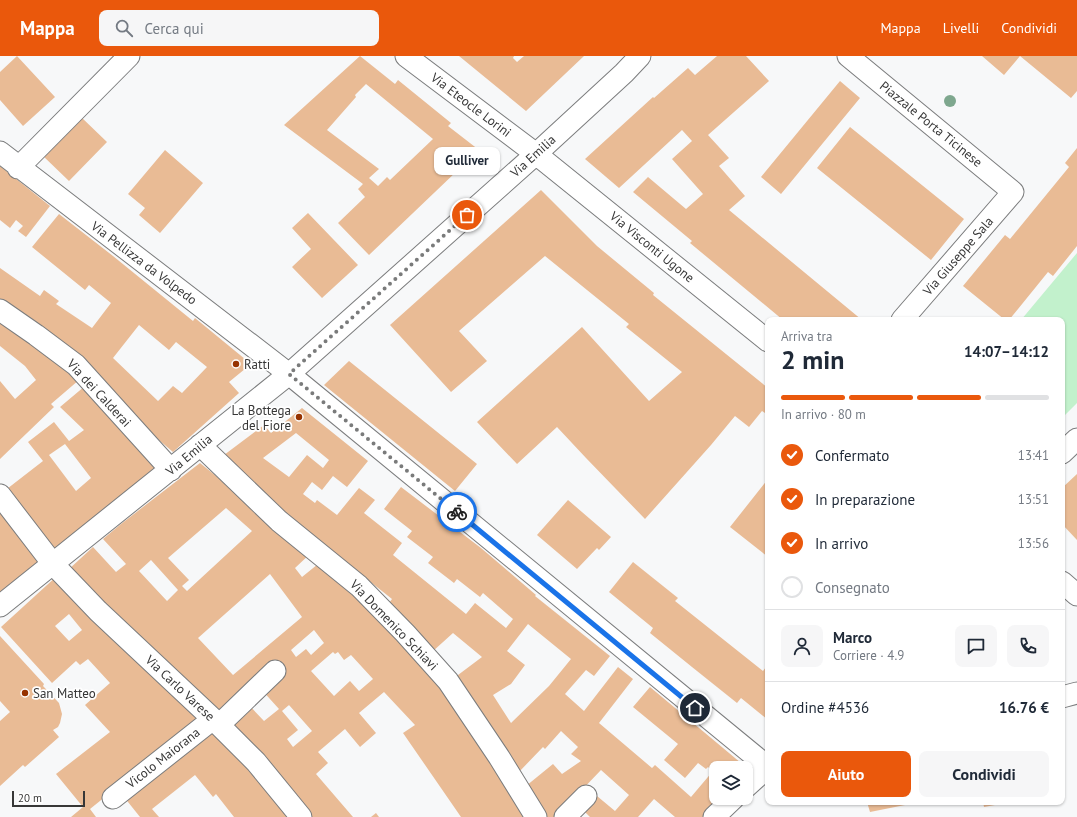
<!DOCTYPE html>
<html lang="it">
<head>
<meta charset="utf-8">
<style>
  body { margin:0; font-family:"PT Sans",sans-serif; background:#f6f6f7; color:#1f2937; height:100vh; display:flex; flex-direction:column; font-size:15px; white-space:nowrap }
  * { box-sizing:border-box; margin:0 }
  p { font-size:13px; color:#747a83 }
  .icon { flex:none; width:22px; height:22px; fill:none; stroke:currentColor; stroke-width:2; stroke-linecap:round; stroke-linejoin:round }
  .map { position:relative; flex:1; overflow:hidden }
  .drawer { position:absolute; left:765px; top:261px; width:300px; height:488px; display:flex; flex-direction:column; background:#fff; border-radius:8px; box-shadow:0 1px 3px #0004 }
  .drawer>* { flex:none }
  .controls { position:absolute; left:709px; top:705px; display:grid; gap:8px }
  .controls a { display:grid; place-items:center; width:44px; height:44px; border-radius:8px; background:#fff; box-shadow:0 1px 3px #0004; font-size:20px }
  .scale { position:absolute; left:12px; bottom:10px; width:73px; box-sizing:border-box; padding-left:4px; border:2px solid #373737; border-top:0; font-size:11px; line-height:14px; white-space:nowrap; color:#373737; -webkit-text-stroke:3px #fff; paint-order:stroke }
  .pin { position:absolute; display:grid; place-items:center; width:34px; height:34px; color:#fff; margin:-17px; border:2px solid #fff; border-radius:50%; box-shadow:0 1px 4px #0007 }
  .courier { position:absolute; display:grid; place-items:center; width:40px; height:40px; margin:-20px; border:3px solid #1a73e8; border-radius:50%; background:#fff; color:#222; box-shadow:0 1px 5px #0007 }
  .bubble { position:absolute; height:28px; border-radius:8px; background:#fff; box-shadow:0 1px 3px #0004; font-size:13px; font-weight:800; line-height:28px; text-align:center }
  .summary em { font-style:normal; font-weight:800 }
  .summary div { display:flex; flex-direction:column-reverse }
  .summary { display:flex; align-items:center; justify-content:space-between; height:68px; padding:0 16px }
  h1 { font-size:26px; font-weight:800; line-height:30px }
  .bar { display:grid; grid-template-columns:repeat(4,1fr); gap:6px 4px; align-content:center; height:48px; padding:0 16px }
  .bar i { height:5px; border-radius:3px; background:#e0e1e3 }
  .bar .current { background:#ea580c }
  .bar p { grid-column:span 4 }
  .line { display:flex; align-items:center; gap:10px; padding:0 16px; border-top:1px solid #e0e1e3 }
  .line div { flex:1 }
  .round { display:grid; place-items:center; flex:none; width:42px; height:42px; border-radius:8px; background:#f6f6f7 }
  ol { padding:0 16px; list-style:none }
  li { display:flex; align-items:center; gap:12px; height:44px }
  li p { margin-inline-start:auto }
  li .icon { padding:4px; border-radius:50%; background:#ea580c; color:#fff; stroke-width:4 }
  li:last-child { color:#747a83 }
  li i { width:22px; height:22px; border:2px solid #e0e1e3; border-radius:50% }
  .button { display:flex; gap:8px; margin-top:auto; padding:8px 16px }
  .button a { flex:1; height:46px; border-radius:8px; background:#ea580c; color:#fff; font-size:16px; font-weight:800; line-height:46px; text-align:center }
  .button a+a { background:#f6f6f7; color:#1f2937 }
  header { display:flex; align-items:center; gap:24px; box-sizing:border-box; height:56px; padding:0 20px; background:#ea580c; color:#fff }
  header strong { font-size:19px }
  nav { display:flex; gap:22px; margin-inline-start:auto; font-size:14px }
  .search { width:280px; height:36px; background:#f6f6f7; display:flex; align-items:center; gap:10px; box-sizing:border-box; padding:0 14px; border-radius:8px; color:#747a83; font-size:15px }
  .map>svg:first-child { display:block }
  .green { fill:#c2f1cc }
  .building { fill:#e9bb95; fill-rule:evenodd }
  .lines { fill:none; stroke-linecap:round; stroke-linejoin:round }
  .minor-casing { stroke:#7b7c7d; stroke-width:23 }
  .minor { stroke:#fff; stroke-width:21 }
  .tree { fill:#7ea78e }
  .done { stroke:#7a7b7b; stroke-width:4; stroke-dasharray:0 7.2 }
  .route { stroke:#1a73e8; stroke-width:5 }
  .poi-dot { fill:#963200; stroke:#fff; stroke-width:1.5 }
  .labels { text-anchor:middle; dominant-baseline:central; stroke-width:3.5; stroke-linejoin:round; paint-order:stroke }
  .street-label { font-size:13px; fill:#373737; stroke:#fff }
  .poi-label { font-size:13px; fill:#373737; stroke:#fff; text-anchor:start }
</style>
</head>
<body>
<header>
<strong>Mappa</strong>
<div class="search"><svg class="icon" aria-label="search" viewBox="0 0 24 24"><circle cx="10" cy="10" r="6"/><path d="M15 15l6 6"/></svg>Cerca qui</div>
<nav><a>Mappa</a><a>Livelli</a><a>Condividi</a></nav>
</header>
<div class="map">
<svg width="1077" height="761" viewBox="0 0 1077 761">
  <rect width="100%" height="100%" fill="#f7f8f9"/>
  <path class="green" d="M1077,197V347L1062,362V264H1021Z"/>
  <path class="building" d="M17,0L55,41L23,70L0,44V16Z
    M360,0L395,28L398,24L451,67L448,70L479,94L369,199L338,167L365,141L358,133L363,128L284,69ZM366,28L433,83L390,124L387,121L378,130L369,122L379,113L327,74L356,41L355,39Z
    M459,0H514L513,2L517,6L524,0H584L526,55Z
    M717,0H746L769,25L708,79L729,102L719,110L745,140L729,154L862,264H783L690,187L692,185L633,136L648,121L686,153L703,138L672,103L692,85L682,74L619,132L585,103L653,41L654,42L688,12L695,19Z
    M982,0H1020L1004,19Z
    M1020,0H1077V35L1071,42Z
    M840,25L860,42L781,138L761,121Z
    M80,60L107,86L69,125L42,99Z
    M850,71L964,163L931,204L817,112Z
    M1077,92V190L1053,220L1048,216L1009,264H1005L963,230L1005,179L1010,183L1069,111L1065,107Z
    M165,94L203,127L160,177L139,159L145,152L128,138Z
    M0,110L50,150L26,181L18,175L23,170L16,164L10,172L0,164Z
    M541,134L597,190L654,237L653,239L768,332V353L765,357L762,355L749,371L735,360L711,389L645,463L586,402L557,371L517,408L477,366L582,271L649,345L682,316L626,271L629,268L545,200L459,275L487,305L451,336L390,269Z
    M308,157L358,209L322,242L292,211L311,193L292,172Z
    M59,158L113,200L193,265L195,262L251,308L229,326L239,337L173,396L0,248V212L40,240L44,234L59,245L56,248L92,272L111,247L89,229L85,234L32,191ZM139,269L169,294L176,286L207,311L182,337L173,330L158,345L113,302Z
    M0,260L79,324L51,348L54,351L0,403V325L15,343L36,324L25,310L0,290Z
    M349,305L477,408L455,435L324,329Z
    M85,330L109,362L111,360L158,409L51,497L3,436L43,405L28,386L54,366L69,385L84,374L60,351ZM65,388L91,422L76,435L49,399Z
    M302,352L368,405L347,431L333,420L322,434L312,426L303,438L315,447L317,444L337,459L359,432L375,444L364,457L402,487L393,499L466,558L475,547L506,572L513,563L483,537L480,541L457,523L454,527L428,507L433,501L407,481L412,475L384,453L401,431L481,492L536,539L535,540L610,600L594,620L586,614L565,638L584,655L618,611L633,623L599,667L652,712L655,709L691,741L713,715L708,711L706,713L698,707L685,722L664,704L678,688L633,651L650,631L747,712H716V742H720L703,761H675L654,743L638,761H590L583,754L597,740L615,755L629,739L601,714L556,761H546L526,730L553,708L562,718L581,705L571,698L578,691L561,675L545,693L543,691L518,717L454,622L482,601L453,577L432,596L389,547L392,543L314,481L312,484L224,399L264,369L271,377ZM296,377L329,404L323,412L307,399L289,421L263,402ZM528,568L571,603L549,630L511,667L493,639L511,628L525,609L507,595Z
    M200,407L311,497L295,512L302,521L323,504L422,604L526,761H461L403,677L415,669L384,636L359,657L376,677L360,691L345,673L318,696L328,707L316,718L353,761H310L226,668L248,648L264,665L279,653L260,632L219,662L68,514L93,491L116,516L126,508L103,483L121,468ZM226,452L252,475L187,535L182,530L189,524L168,502ZM151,504L178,534L167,545L139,515ZM270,518L302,561L233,619L198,582ZM314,574L324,587L311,599L306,593L296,601L291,594ZM333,596L335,598L338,596L344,604L351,599L373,623L359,635L350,625L334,640L311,615ZM296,643L289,649L312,675L293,691L287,683L298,674L282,655Z
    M1077,418V484L1062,468V432Z
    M768,423V501L730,471Z
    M568,444L611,481L599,494L597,492L577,513L537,479Z
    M0,453L45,503L0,541Z
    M633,506L678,542L675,545L763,615L766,611L768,612V664L741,642L737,647L692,611L650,577L653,572L609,536Z
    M58,519L203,662L90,753L96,761H71L83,751L56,718L110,676L85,649L110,627L88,603L80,609L76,605L52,627L1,571ZM69,558L82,574L69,585L55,570Z
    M0,580L44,628L43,630L59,647L62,658L60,667L58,671L53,674L59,681L25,711L23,709L0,730V665L10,656L0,645Z
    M212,670L295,761H234L216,738L213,741L195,719L152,753L159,761H140L124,741Z
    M867,746H915V747L870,756Z
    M983,746H1006V747L984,751Z
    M376,757L379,761H371Z"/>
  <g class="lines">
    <g class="minor-casing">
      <path id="minor" d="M406,0L536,98L768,285
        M848,0L1013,136L902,264
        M0,96L289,318L768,711
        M18,112L129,0
        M0,254L36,279L76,309L171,414
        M200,389L279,465L359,530L405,577L448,625L499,701L536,761
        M1062,397L1077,383
        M0,439L53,508L98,555L213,663L256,706L301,761
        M1062,526L1077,539
        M0,550L289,318L536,98L624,17L640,0
        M1062,641L1077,637
        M219,669L275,615
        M746,731L768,711
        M113,742L213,663
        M565,761L586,740
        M714,761L734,742"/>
    </g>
    <use href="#minor" class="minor"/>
  </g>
  <circle class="tree" cx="950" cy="45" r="6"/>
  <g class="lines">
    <path class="done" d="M457,456L289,318L467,159"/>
    <path class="route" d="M457,456L695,652"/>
  </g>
  <g class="poi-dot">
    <circle cx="236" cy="308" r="4"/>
    <circle cx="299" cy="361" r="4"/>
    <circle cx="25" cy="637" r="4"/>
  </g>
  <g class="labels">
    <g class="street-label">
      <text transform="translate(471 49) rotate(37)">Via Eteocle Lorini</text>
      <text transform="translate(931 68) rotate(39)">Piazzale Porta Ticinese</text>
      <text transform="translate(533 100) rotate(-42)">Via Emilia</text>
      <text transform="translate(652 191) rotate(39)">Via Visconti Ugone</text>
      <text transform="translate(958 200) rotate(-49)">Via Giuseppe Sala</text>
      <text transform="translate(144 207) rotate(37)">Via Pellizza da Volpedo</text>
      <text transform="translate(99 337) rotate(47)">Via dei Calderai</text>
      <text transform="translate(189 399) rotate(-40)">Via Emilia</text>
      <text transform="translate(394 569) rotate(46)">Via Domenico Schiavi</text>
      <text transform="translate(180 632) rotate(43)">Via Carlo Varese</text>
      <text transform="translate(163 702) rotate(-38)">Vicolo Maiorana</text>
    </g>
    <g class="poi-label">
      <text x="244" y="308">Ratti</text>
      <text x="291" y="354" text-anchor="end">La Bottega<tspan x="291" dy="15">del Fiore</tspan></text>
      <text x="33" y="637">San Matteo</text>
    </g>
  </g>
</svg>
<div class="controls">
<a><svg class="icon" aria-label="layers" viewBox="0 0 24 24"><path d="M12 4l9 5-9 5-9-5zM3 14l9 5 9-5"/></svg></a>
</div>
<div class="scale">20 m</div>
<div class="pin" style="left:467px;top:159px;background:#ea580c"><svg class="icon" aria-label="bag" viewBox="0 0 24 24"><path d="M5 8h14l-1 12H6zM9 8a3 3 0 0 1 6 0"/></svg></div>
<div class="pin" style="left:695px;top:652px;background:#1f2937"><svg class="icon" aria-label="home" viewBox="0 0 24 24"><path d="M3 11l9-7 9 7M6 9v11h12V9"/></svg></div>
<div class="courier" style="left:457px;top:456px"><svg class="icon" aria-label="bike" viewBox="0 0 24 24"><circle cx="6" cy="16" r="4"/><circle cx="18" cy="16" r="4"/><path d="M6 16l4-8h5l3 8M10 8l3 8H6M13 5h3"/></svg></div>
<div class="bubble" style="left:434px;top:91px;width:66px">Gulliver</div>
<section class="drawer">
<div class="summary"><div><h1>2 min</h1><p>Arriva tra</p></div><em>14:07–14:12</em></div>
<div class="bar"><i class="current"></i><i class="current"></i><i class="current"></i><i></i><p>In arrivo · 80 m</p></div>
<ol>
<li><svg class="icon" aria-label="check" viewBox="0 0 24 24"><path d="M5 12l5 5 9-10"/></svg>Confermato<p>13:41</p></li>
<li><svg class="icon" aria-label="check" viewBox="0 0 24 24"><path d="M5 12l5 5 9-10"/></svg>In preparazione<p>13:51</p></li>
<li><svg class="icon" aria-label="check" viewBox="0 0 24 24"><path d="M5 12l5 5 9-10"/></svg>In arrivo<p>13:56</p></li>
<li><i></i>Consegnato</li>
</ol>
<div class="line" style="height:72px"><a class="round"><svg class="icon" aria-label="person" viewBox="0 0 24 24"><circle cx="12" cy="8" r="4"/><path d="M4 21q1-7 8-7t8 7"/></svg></a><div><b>Marco</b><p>Corriere · 4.9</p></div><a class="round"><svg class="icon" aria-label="chat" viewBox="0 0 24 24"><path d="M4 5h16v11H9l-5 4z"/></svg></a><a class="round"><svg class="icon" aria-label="phone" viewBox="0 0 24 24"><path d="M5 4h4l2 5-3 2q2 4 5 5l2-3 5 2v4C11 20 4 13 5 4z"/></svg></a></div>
<div class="line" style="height:52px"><div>Ordine #4536</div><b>16.76 €</b></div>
<div class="button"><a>Aiuto</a><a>Condividi</a></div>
</section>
</div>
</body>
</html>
